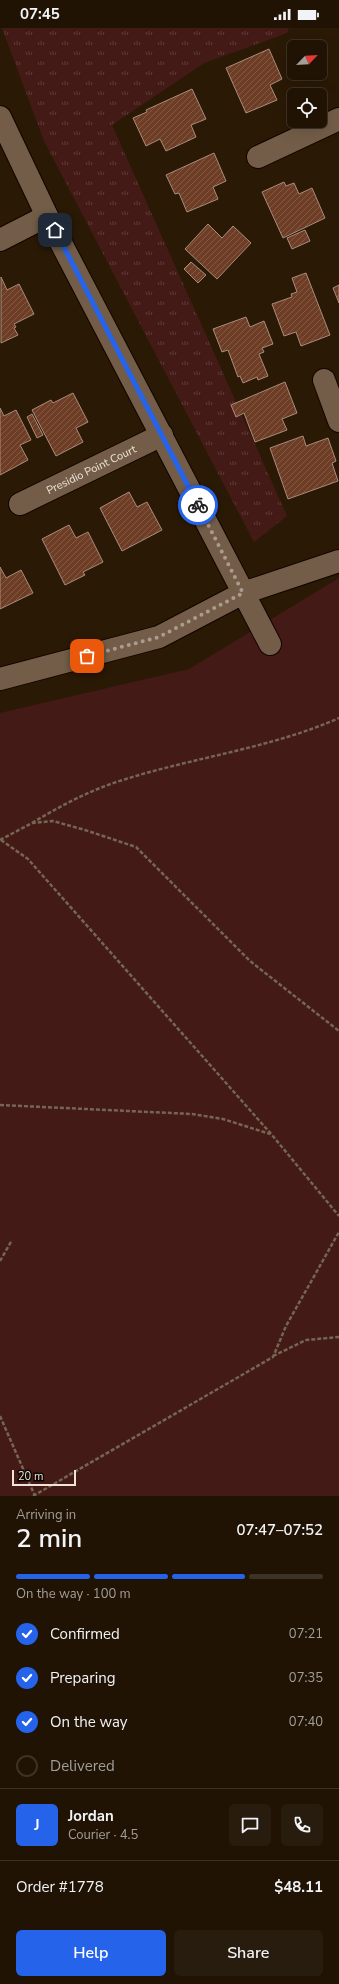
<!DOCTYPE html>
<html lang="en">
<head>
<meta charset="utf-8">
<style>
  body { margin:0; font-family:"Nunito Sans",sans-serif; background:#281c0e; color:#f1f3f6; height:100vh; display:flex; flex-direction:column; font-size:15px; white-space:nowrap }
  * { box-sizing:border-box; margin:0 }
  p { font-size:13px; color:#a29e9a }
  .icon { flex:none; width:22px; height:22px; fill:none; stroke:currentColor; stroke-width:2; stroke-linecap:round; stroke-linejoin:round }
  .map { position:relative; height:1468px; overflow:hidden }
  .side { display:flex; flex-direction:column; background:#201304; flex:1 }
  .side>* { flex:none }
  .needle { width:26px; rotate:65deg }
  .fabs { position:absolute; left:287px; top:12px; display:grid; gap:8px }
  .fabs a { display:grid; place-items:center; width:40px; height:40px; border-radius:6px; background:#201304; box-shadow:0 4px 16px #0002,0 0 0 1px #3d3226; font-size:20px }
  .scale { position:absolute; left:12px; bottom:10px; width:64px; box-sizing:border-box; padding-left:4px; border:2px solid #f0e3d7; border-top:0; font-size:11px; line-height:14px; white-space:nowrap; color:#f0e3d7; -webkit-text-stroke:3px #0d0602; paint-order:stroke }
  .pin { position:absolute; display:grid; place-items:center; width:34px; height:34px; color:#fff; margin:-17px; border-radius:8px; box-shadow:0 2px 6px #0006 }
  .courier { position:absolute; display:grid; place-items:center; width:40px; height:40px; margin:-20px; border:3px solid #2563eb; border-radius:50%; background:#fff; color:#222; box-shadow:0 1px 5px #0007 }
  .summary em { font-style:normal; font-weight:600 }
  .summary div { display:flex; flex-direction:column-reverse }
  .summary { display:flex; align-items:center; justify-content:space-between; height:68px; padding:0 16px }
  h1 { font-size:26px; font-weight:600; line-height:30px }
  .bar { display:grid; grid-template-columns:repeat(4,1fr); gap:6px 4px; align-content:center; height:48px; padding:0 16px }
  .bar i { height:5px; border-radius:3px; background:#3d3226 }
  .bar .on { background:#2563eb }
  .bar p { grid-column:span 4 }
  .line { display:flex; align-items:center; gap:10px; padding:0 16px; border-top:1px solid #3d3226 }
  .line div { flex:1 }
  .round { display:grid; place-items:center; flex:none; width:42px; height:42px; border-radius:6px; background:#281c0e }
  ol { padding:0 16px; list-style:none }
  li { display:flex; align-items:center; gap:12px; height:44px }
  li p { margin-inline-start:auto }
  li .icon { padding:4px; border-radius:50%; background:#2563eb; color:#fff; stroke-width:4 }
  li:last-child { color:#a29e9a }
  li i { width:22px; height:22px; border:2px solid #3d3226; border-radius:50% }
  .cta { display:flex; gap:8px; margin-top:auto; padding:8px 16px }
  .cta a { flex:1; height:46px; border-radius:6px; background:#2563eb; color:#fff; font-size:16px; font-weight:600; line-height:46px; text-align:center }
  .cta a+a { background:#281c0e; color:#f1f3f6 }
  .status { display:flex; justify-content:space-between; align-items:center; height:28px; padding:0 20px; background:#201304; direction:ltr }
  .status svg { height:11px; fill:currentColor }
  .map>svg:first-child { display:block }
  .grass { fill:#441a16 }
  .park { fill:url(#park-tufts) }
  .building { fill:url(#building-hatch); stroke:#aa8c7d }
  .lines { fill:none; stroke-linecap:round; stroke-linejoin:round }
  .street-casing { stroke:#120400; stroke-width:24 }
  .path { stroke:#756554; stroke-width:2.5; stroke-dasharray:4 2; stroke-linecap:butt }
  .street { stroke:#735d48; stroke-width:22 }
  .done { stroke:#ab9c8e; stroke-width:4; stroke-dasharray:0 7.2 }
  .route { stroke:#2563eb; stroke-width:5 }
  .labels { text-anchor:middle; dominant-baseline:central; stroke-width:3.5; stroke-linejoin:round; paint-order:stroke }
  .street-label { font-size:11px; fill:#f0e3d7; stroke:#0d0602 }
</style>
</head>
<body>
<div class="status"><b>07:45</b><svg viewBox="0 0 49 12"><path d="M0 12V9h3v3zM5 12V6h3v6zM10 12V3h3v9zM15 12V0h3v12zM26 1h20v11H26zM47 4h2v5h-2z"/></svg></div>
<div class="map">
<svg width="339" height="1468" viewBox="0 0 339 1468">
  <defs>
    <pattern id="park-tufts" width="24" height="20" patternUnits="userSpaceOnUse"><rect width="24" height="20" fill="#441a16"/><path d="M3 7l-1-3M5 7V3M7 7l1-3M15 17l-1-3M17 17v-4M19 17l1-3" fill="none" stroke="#5f3b37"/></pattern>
    <pattern id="building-hatch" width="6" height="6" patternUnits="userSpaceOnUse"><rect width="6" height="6" fill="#6e3d25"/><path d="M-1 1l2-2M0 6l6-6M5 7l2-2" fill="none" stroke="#835944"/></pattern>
  </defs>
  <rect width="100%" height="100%" fill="#2a1905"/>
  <path class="grass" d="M339,550V1468H0V685L189,641Z"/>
  <path class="park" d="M2,0H289L287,5L204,35L112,97L287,488L254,514L44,113Z"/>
  <path class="building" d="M269,21L282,51L270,57L277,72L246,85L226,40Z
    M192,61L206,91L191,97L196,109L166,123L160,111L146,118L133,90L147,84L146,82Z
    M214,125L226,153L213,159L218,171L187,184L179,165L175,166L166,147Z
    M284,154L286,158L294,155L299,166L312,160L325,190L283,210L262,164Z
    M208,196L222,210L233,198L251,215L217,251L185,221Z
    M305,202L310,213L292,221L287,210Z
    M191,234L206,247L198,255L184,241Z
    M306,245L330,307L301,318L296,304L284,308L272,276L292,269L291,266L297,264L292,250Z
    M1,249L7,262L19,256L34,286L14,296L16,299L14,300L18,307L1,315Z
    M339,257V275L333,260Z
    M246,289L250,299L264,293L273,316L262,320L264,324L259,326L268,348L258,352L257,349L243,355L240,348L238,349L228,322L222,324L213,301Z
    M285,354L297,385L282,391L287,402L255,414L244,385L236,389L231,377Z
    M73,365L88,394L76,400L83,414L56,428L32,382L51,372L53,375Z
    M0,380L4,388L16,382L31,412L20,417L28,432L0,447Z
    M32,386L43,407L37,410L27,389Z
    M303,408L306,418L328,410L336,433L332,435L338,453L288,471L270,420Z
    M129,464L137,479L147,474L162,502L122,523L100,480Z
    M69,497L76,510L88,504L103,534L83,544L85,547L65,557L42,511Z
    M0,539L6,550L21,542L33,565L0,581Z"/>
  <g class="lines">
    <g class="street-casing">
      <g id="street">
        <path d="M0,89L47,188L270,616"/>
        <path d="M258,129L339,91"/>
        <path d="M0,212L47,188"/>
        <path d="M324,352L339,393"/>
        <path id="s1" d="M20,476L162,407"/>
        <path d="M0,651L159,609L243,565L339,533"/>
      </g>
    </g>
    <path class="path" d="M32,795C62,777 92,761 126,751C196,729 271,720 339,690
      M0,812L32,795L53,793L85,802L136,819L250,933L339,1003
      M1,812L28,831L272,1107L339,1188
      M0,1077L192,1086L223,1091L270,1106
      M0,1233L12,1212
      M273,1328L306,1312L339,1309
      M0,1388L35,1468
      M33,1468L273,1329L286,1298L339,1204"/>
    <use href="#street" class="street"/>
  </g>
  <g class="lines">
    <path class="done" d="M87,628L159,609L243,565L198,477"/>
    <path class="route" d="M55,202L198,477"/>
  </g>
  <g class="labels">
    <g class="street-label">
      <text stroke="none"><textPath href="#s1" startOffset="79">Presidio Point Court</textPath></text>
    </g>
  </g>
</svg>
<div class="fabs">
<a><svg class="needle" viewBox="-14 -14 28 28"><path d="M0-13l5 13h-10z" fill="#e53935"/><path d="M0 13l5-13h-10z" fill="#a29e9a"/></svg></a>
<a><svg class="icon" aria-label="locate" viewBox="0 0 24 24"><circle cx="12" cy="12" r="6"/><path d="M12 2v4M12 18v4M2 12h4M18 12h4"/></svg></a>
</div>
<div class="scale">20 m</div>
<div class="pin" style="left:87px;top:628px;background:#ea580c"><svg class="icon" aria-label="bag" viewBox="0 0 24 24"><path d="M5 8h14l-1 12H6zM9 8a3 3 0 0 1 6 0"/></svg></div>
<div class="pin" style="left:55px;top:202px;background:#1f2937"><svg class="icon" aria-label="home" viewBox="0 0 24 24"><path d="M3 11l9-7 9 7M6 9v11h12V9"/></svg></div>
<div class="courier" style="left:198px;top:477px"><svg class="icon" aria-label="bike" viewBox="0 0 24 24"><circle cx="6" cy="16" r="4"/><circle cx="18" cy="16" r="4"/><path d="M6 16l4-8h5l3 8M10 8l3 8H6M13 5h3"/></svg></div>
</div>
<section class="side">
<div class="summary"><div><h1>2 min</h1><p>Arriving in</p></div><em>07:47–07:52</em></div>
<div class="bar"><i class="on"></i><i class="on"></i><i class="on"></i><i></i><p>On the way · 100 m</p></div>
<ol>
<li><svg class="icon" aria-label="check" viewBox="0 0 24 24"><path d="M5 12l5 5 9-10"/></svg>Confirmed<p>07:21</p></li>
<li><svg class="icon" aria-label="check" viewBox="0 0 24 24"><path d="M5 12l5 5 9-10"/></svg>Preparing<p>07:35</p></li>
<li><svg class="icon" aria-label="check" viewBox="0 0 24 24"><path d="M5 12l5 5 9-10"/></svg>On the way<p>07:40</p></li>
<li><i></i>Delivered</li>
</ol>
<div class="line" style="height:72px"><b class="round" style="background:#2563eb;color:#fff">J</b><div><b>Jordan</b><p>Courier · 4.5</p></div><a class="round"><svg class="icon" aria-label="chat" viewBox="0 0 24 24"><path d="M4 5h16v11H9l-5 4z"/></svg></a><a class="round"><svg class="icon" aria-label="phone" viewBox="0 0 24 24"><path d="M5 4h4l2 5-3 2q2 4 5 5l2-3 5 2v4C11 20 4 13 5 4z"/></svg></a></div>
<div class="line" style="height:52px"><div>Order #1778</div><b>$48.11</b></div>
<div class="cta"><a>Help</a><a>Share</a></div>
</section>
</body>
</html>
